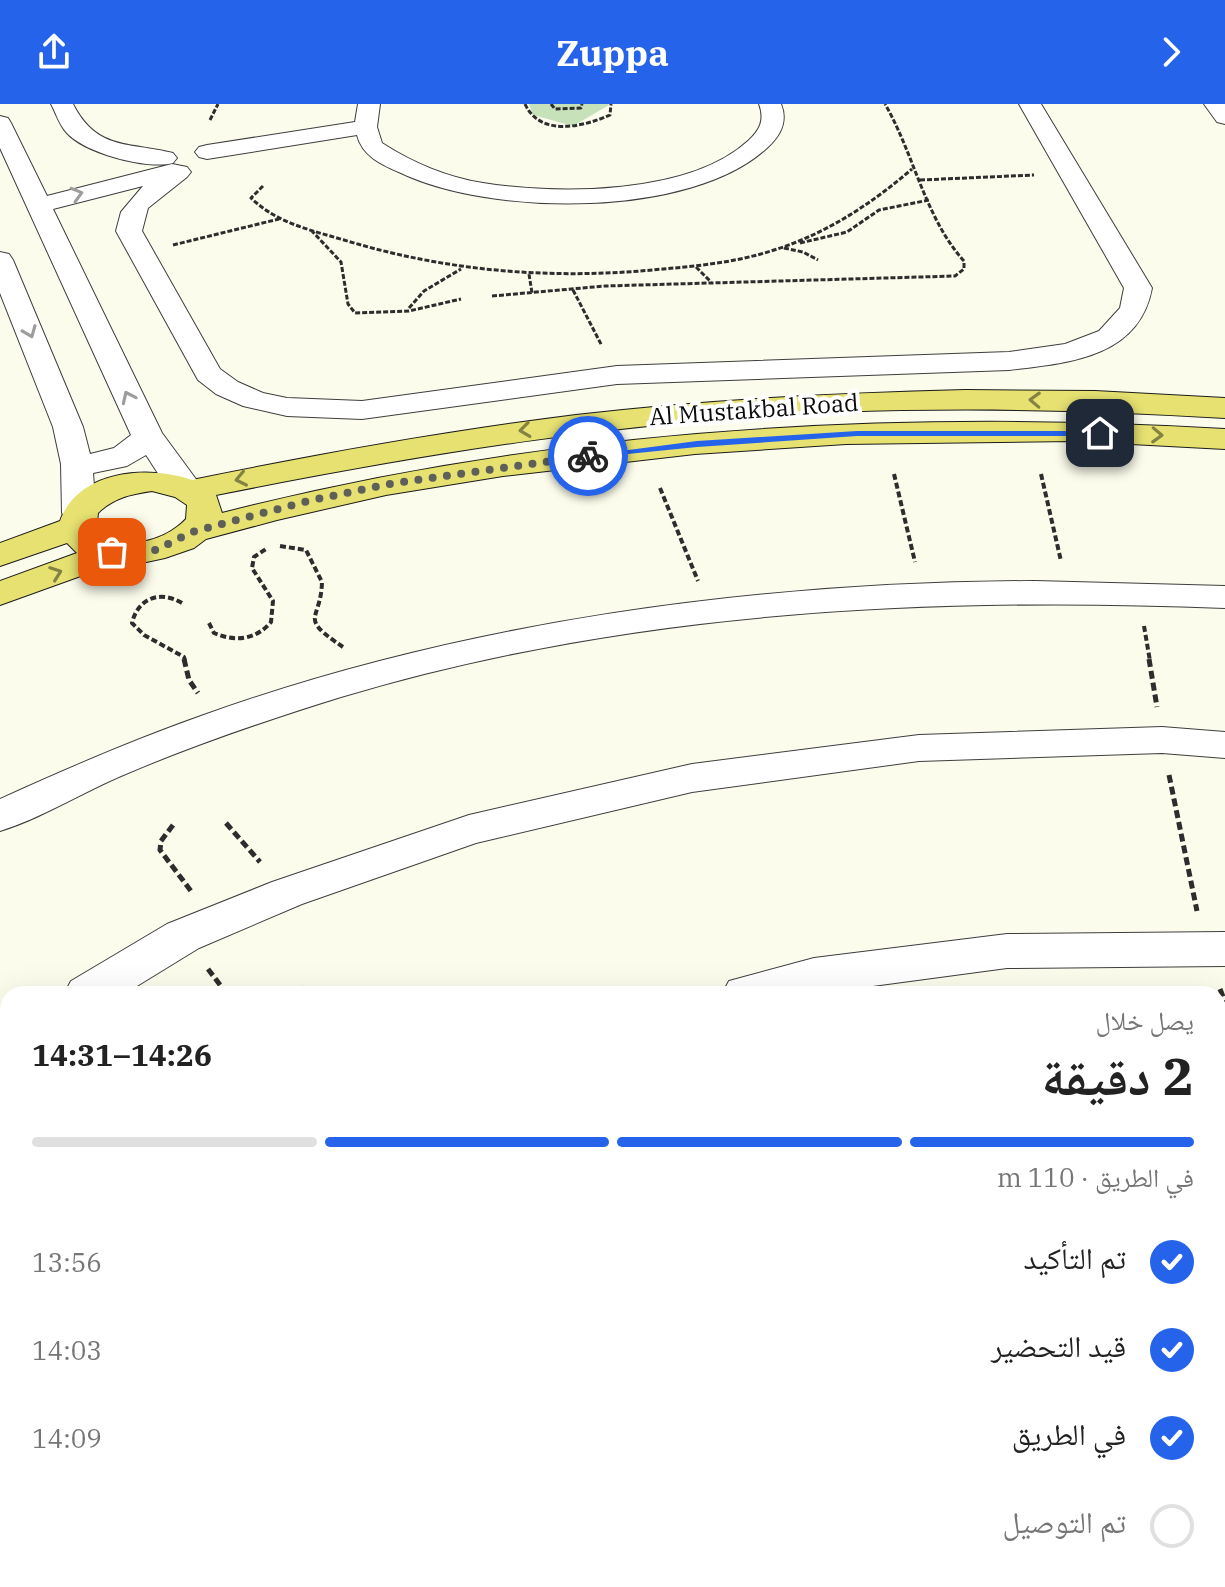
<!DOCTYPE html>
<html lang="ar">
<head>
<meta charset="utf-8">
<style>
  body { margin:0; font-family:"IBM Plex Serif","Noto Naskh Arabic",serif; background:#f6f6f6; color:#222; direction:rtl; height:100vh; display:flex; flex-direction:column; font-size:30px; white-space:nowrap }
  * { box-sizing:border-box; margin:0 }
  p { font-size:26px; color:#767676 }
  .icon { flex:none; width:44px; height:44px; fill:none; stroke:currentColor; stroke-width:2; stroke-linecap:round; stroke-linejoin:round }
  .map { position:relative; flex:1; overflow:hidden; direction:ltr }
  .sheet { position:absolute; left:0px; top:882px; width:1226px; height:602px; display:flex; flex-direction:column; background:#fff; border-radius:24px 24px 0 0; box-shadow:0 8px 32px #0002; direction:rtl }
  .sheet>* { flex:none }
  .pin { position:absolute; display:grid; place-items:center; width:68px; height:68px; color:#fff; margin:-34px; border-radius:16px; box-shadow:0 4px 12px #0006 }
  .courier { position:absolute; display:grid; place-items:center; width:80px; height:80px; margin:-40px; border:6px solid #2563eb; border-radius:50%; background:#fff; color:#222; box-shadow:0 2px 10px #0007 }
  .head em { font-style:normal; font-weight:800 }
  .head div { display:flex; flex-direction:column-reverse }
  .head { display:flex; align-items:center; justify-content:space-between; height:136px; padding:0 32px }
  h1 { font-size:52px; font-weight:800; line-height:60px }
  .bar { display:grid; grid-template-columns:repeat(4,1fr); gap:12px 8px; align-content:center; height:96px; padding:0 32px }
  .bar i { height:10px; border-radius:6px; background:#e0e0e0 }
  .bar .current { background:#2563eb }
  .bar p { grid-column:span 4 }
  ol { padding:0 32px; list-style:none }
  li { display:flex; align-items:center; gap:24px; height:88px }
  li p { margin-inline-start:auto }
  li .icon { padding:8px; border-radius:50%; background:#2563eb; color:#fff; stroke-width:4 }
  li:last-child { color:#767676 }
  li i { width:44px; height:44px; border:4px solid #e0e0e0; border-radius:50% }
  header { display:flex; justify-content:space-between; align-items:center; height:104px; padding:0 32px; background:#2563eb; color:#fff; font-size:36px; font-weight:800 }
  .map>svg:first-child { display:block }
  .green { fill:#c7e2ba }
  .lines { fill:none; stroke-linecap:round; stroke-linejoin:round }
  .minor-casing { stroke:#3e3e3e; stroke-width:2 }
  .major-casing { stroke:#1c1c1c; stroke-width:2 }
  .path-far3 { stroke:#2d2d2d; stroke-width:3; stroke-dasharray:5 2; stroke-linecap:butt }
  .path-far2 { stroke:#2d2d2d; stroke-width:4; stroke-dasharray:6 3; stroke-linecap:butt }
  .path-far1 { stroke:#2d2d2d; stroke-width:5; stroke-dasharray:8 4; stroke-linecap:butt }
  .path { stroke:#2d2d2d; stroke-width:6; stroke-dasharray:10 5; stroke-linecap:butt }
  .minor { fill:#fff; fill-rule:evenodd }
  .major { fill:#e6e171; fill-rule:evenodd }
  .oneway { stroke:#9d9d9d }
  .oneway2 { stroke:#838143 }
  .route { fill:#2563eb }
  .done { stroke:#5f5f5a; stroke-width:8; stroke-dasharray:0 14.4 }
  .labels { text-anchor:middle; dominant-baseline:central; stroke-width:8; stroke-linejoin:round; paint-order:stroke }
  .far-street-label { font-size:24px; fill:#0b0b0b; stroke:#fff }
</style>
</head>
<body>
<header><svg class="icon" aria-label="forward" viewBox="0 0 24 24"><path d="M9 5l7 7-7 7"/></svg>Zuppa<svg class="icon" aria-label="share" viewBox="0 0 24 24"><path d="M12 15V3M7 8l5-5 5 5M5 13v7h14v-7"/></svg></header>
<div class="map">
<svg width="1225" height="1483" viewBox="0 0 1225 1483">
  <rect width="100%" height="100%" fill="#fcfcec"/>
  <path class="green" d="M529,0H608L609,1L573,22L533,11Z"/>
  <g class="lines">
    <g class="minor-casing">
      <path id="minor" d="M51,0H73C97,47 129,38 173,49L177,54L173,59C147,66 84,49 66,28C59,20 56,9 51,0Z
        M358,0H380L377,23L382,39C413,59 446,73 483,79C558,91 689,91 748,37C760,26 765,16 759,0H781C788,17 781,31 768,43C692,115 491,112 401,69C382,61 362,52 357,31L207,55L199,53L195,48L199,43L207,41L355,18Z
        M1019,0H1041L1152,184C1139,254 1068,259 1009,266L617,280L362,315L287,312L243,302L216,290L198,276L116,127L121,108L143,82L53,105L162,329L201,382L196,389C170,396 160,371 146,351L127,362L93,369L96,409L91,416L79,419L67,416L62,409L61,360L53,323L0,189V148L9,150L13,156L83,323L90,350L114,344L131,331L0,44V12L8,14L11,19L47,92L172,60L187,63L191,68L187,73L148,104L142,127L220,265L238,278L263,289L287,294L362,297L617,262L1009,248L1065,240L1099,227L1120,204L1124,184Z
        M1204,0H1225V20L1217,18Z
        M1035,477L1225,482V504C929,492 627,507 341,593C267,616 193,641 121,672C81,689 42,714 0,727V695C66,665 133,636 201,612C464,517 757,478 1035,477Z
        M1162,623L1225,628V654L1162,649L919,657L692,688L476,739L302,800L199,844L124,890H64L71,877L167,820L272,778L469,711L692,660L919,631Z
        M1225,828V862L1007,864L813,890H722L729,877L814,854L1007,830Z
        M8,918V959L0,961V921Z
        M8,1297V1358L0,1362V1300Z
        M1218,1423H1225V1483L1200,1476H1218Z
        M952,1476H1040L1037,1483H949Z"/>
    </g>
    <g class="major-casing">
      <path id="major" d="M965,286L1095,287L1225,294V314C1096,306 968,303 838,308C629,316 421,350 216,391L222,409C549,325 889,305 1225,325V345L1074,337L846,340L695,350L503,372L386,391L277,416L206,435L194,444L165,454L137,460H114L0,501V477L77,449L67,439L0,462V439L60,417C78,366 148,361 192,376C319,350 447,327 576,311C705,296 835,289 965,286ZM152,387L175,393L187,401L186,415C164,438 123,448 96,428L98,409C113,394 131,390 152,387Z"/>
    </g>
    <path class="path-far3" d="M525,0C540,33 583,23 610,11L611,0
      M551,0L555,5L581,4L582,0
      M210,16L218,0
      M920,76L1034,71
      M263,82L251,94C277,119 310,126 344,136C449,168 554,176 663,165C699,162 736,158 771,147C824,131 870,101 912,65
      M311,126L341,158L348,200L355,209L409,207L461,195
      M800,139L847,128L879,106L929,96
      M173,141L279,115
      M784,144L803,148L818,156
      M696,163L711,178
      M529,170L532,189
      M573,186L602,242
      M492,192L605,182L955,172L964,165V157C925,114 914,50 885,0
      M409,204L424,187L461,165"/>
    <path class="path-far2" d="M894,370L915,458
      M1041,370L1061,457
      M660,384L698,477
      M280,442L306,446L322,478C321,518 297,512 343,543
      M182,499C160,486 138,494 132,519L144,531L184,553L185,557
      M209,519L214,529C234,538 256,536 271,518L273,497L252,464L254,453L266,445
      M1144,522L1150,557"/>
    <path class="path-far1" d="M184,555L189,576L198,589
      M1149,555L1157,603
      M1169,671L1197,807
      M226,719L260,758
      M173,721L161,737L160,746L191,787
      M208,865L227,890
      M1220,885L1225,898
      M302,890L306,880"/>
    <path class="path" d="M804,1476L809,1483"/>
    <use href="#minor" class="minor"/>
    <use href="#major" class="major"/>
  </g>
  <defs><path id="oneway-chevron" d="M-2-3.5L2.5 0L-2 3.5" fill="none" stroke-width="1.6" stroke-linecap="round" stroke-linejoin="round" transform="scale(2)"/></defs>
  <g class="oneway">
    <use href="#oneway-chevron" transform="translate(77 90) rotate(-16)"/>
    <use href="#oneway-chevron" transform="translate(30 228) rotate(68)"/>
    <use href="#oneway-chevron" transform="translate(128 293) rotate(-115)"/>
  </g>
  <g class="oneway2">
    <use href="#oneway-chevron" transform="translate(1035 296) rotate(-178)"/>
    <use href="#oneway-chevron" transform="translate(525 326) rotate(173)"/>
    <use href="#oneway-chevron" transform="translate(1157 331) rotate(2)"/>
    <use href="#oneway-chevron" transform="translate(241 375) rotate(168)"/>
    <use href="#oneway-chevron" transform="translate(56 469) rotate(-20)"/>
  </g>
  <path class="route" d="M857,327H1100L1104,329L1100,332H857L697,343L588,354L583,352L697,337Z"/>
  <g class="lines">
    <path class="done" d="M112,448L156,446L192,428L308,397L389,380L588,352"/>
  </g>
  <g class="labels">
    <g class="far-street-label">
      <text transform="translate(754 305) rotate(-4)">Al Mustakbal Road</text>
    </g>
  </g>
</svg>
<div class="pin" style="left:112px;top:448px;background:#ea580c"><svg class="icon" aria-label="bag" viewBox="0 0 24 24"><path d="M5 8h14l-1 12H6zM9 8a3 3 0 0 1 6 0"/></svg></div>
<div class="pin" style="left:1100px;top:329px;background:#1f2937"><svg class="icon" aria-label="home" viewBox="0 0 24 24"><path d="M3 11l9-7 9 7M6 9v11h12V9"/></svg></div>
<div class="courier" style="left:588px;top:352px"><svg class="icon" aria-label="bike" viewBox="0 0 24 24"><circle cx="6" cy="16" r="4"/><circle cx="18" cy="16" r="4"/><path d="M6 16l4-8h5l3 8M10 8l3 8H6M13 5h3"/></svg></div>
<section class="sheet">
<div class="head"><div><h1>2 دقيقة</h1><p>يصل خلال</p></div><em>14:26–14:31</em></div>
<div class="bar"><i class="current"></i><i class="current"></i><i class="current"></i><i></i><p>في الطريق · 110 m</p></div>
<ol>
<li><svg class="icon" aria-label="check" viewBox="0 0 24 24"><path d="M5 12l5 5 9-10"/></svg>تم التأكيد<p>13:56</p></li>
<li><svg class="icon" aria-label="check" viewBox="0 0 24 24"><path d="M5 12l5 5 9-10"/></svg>قيد التحضير<p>14:03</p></li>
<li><svg class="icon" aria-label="check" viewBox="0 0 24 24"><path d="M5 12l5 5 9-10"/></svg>في الطريق<p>14:09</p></li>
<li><i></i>تم التوصيل</li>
</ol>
</section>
</div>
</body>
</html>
